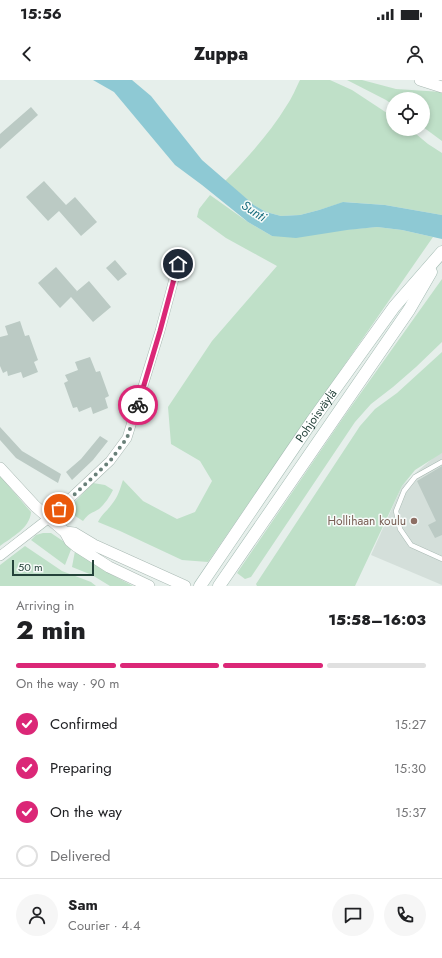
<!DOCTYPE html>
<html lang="en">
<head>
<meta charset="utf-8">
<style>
  body { margin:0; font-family:Jost,sans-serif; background:#f6f6f6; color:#202124; height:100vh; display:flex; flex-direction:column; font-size:15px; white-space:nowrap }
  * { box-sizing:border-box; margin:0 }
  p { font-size:13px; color:#757577 }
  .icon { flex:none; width:22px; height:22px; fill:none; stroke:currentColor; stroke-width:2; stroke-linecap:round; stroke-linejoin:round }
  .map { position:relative; height:506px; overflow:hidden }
  .side { display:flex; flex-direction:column; background:#fff; flex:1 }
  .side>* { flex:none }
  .fabs { position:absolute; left:386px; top:12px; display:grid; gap:8px }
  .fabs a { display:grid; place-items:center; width:44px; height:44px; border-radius:50%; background:#fff; box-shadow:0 2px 6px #0003; font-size:20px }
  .scale { position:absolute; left:12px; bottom:10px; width:82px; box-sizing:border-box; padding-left:4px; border:2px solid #24423a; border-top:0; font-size:11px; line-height:14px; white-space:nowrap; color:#24423a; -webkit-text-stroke:3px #f7fbf9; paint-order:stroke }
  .pin { position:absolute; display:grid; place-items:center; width:34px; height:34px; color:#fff; margin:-17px; border:2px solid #fff; border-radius:50%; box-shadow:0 1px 4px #0007 }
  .courier { position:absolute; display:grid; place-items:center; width:40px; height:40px; margin:-20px; border:3px solid #db2777; border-radius:50%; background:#fff; color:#222; box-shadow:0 1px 5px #0007 }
  .overview em { font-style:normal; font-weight:800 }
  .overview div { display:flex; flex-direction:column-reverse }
  .overview { display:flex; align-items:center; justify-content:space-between; height:68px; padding:0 16px }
  h1 { font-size:26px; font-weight:800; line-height:30px }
  .bar { display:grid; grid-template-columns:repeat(4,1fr); gap:6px 4px; align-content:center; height:48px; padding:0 16px }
  .bar i { height:5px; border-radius:3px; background:#e0e0e0 }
  .bar .active { background:#db2777 }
  .bar p { grid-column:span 4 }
  .line { display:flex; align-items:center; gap:10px; padding:0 16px; border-top:1px solid #e0e0e0 }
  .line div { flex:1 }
  .round { display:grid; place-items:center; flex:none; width:42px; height:42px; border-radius:21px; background:#f6f6f6 }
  ol { padding:0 16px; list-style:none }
  li { display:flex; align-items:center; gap:12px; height:44px }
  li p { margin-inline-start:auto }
  li .icon { padding:4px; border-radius:50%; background:#db2777; color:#fff; stroke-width:4 }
  li:last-child { color:#757577 }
  li i { width:22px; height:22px; border:2px solid #e0e0e0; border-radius:50% }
  .status { display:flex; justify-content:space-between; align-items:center; height:28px; padding:0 20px; background:#fff; direction:ltr }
  .status svg { height:11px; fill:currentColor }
  header { display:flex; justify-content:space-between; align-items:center; height:52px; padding:0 16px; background:#fff; font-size:18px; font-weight:800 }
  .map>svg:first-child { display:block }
  .built { fill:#d4dfda }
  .green { fill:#bfe0c8 }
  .water { fill:#8ec9d4 }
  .building { fill:#bbcac4 }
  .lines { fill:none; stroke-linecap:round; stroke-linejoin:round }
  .service-casing { stroke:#a8b8b2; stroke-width:5.5 }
  .minor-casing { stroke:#a8b8b2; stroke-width:10 }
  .tertiary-casing { stroke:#a8b8b2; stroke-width:12 }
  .secondary-casing { stroke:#a4bbb3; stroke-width:13 }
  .service { stroke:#fff; stroke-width:4.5 }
  .minor { stroke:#fff; stroke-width:9 }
  .tertiary { stroke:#fff; stroke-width:11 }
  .secondary { stroke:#fff; stroke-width:12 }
  .done { stroke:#687f78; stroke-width:4; stroke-dasharray:0 7.2 }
  .route { stroke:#db2777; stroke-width:5 }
  .education-dot { fill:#8d6e63; stroke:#f7fbf9; stroke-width:1.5 }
  .labels { text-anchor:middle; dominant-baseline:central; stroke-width:3; stroke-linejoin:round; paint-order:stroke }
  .street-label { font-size:12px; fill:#24423a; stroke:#f7fbf9 }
  .education-label { font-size:12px; fill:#785e54; stroke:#f7fbf9; text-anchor:end }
  .water-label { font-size:13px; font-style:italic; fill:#1c6f80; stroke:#f7fbf9 }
</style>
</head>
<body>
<div class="status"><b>15:56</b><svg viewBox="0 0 49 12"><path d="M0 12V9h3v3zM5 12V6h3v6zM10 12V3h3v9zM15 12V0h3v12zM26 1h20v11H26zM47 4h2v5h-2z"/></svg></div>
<header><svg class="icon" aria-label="back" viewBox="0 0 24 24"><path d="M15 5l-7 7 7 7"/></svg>Zuppa<svg class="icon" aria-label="person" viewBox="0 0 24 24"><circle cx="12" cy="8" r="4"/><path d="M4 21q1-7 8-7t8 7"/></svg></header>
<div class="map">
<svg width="442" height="506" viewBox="0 0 442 506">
  <rect width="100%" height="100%" fill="#e6efeb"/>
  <path class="built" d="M442,373V505L371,475L402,406L419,390L438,374Z"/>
  <path class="green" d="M300,0H330L352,10L393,37V49H410L428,64L442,73V135L385,125L344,122L319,130L300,135L281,136L266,132L254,125L225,101C248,77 270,53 287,25C292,18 296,8 300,0Z
    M347,0H362L396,9L442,12V61L423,47V19H393V25L386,20Z
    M210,115L248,142L272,156L377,147L402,150L433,157L208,482L182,480L120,451L98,442C102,434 107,431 112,424C118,417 120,409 123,400L143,421L177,439L195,432L212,401L200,381L171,364L168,327L212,261L277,186L226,158L197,137L199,129Z
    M442,199V262L416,287L393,307L371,324L355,342L251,497L245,499L237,493L343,338Z
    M442,272V373L415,390L402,406L355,506H257L256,504L360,346L375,329L397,313Z
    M0,396L31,432C30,448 12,457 0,466Z
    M93,403L105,405L113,410C110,416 105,424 99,429C91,434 90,432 83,441L69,432V428Z
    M43,453H51L72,467L65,485L31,460L36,455Z
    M25,466L62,491L91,502L96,506H0V485Z
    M75,471L103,490L133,506H110L92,495L72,487Z"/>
  <path class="water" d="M93,0H132L151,16L202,80L254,125L266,132L281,136L300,135L319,130L343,122L385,125L442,135V159L402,150L377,147L347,150L296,158L272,156L248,142L202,105L175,85L114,12Z"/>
  <path class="building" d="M31,27L38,35L0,69V54Z
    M44,101L66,125L75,117L97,142L81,156L59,131L48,141L26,117Z
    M115,180L127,194L118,201L106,188Z
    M56,187L77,211L76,212L89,201L111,227L93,242L71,217L60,228L38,203Z
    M20,241L25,256L29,255L38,280L34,282L38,292L23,298L21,292L8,296L7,291L3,293L0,286V257L8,255L5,246Z
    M90,277L96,292L100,291L109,316L105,318L108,328L93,334L91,327L79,332L77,327L73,328L64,303L68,301L65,295L78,290L75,282Z
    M0,347L22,371L61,394L58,403L16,378L0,360Z
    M100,356L108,361L93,380L72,400L66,392L81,379Z
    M442,386V455L435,458L428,445L436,441L417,401Z"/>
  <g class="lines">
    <g class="service-casing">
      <path id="service" d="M442,382L415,397L404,411L396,431L400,449L411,465L442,479"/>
    </g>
    <g class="minor-casing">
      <path id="minor" d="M0,476L49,438L110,381L127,358L160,251L178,184"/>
    </g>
    <g class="tertiary-casing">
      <path id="tertiary" d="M420,0L442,7
        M0,388L35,426L65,452L70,461L76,466L109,487L149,506
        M65,452L74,453L94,465L185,506"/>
    </g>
    <g class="secondary-casing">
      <g id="secondary">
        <path id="s1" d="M200,506L312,341L394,227L442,172"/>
        <path d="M219,506L409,230L431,192"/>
      </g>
    </g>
    <use href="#service" class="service"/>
    <use href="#minor" class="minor"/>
    <use href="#tertiary" class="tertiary"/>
    <use href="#secondary" class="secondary"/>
  </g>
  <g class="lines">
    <path class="done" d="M59,429L110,381L127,358L138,325"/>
    <path class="route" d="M138,325L160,251L178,184"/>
  </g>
  <circle class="education-dot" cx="414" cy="441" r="4"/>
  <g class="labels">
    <g class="street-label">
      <text stroke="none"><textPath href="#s1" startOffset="206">Pohjoisväylä</textPath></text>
    </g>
    <g class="education-label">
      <text x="406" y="441">Hollihaan koulu</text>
    </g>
    <g class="water-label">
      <text transform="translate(254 131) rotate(33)">Sunti</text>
    </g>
  </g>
</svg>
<div class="fabs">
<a><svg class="icon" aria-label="locate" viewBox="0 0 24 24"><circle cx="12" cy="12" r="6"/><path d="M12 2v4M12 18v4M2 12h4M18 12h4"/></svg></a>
</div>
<div class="scale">50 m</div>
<div class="pin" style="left:59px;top:429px;background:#ea580c"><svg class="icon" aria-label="bag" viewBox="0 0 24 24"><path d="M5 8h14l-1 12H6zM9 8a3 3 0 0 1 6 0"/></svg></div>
<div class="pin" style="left:178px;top:184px;background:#1f2937"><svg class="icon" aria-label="home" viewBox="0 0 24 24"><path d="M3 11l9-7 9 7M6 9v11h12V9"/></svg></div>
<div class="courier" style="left:138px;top:325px"><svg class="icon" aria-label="bike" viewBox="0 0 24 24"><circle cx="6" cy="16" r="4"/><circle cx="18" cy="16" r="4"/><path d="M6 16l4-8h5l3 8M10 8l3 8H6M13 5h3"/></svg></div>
</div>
<section class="side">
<div class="overview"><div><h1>2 min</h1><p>Arriving in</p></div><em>15:58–16:03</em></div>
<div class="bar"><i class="active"></i><i class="active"></i><i class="active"></i><i></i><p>On the way · 90 m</p></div>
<ol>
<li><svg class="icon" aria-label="check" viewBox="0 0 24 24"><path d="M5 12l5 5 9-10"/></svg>Confirmed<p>15:27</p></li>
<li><svg class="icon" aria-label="check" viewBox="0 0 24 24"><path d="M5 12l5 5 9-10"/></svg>Preparing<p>15:30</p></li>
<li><svg class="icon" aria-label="check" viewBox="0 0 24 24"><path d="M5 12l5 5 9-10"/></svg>On the way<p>15:37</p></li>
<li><i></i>Delivered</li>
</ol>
<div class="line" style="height:72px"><a class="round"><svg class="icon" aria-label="person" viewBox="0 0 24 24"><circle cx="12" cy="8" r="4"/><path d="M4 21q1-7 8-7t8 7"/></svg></a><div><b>Sam</b><p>Courier · 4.4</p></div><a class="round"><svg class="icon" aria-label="chat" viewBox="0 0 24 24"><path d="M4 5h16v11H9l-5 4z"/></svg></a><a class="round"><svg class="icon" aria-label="phone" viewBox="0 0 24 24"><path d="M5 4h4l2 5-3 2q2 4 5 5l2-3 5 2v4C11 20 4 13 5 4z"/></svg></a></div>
</section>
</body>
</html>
